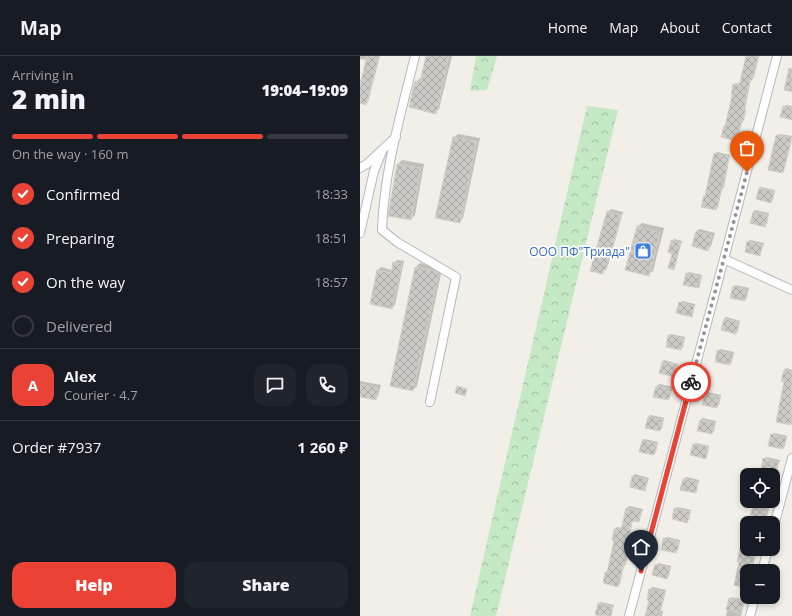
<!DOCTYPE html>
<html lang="en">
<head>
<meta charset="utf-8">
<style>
  body { margin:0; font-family:"Open Sans",sans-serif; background:#20242c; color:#f1f3f6; height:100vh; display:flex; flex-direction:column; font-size:15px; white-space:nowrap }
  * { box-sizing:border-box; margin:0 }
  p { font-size:13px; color:#9ea1a6 }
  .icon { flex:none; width:22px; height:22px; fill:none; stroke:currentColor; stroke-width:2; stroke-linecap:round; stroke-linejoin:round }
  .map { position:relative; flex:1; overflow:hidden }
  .details { display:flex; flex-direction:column; background:#171b24; width:360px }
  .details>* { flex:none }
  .tools { position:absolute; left:380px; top:412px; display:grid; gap:8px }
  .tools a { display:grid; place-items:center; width:40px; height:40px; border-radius:8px; background:#171b24; box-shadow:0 2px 6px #0003; font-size:20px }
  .pin { position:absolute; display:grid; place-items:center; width:34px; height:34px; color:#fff; margin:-41px -17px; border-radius:50% 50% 50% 0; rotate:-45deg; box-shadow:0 0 4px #0007 }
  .pin .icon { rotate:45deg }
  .courier { position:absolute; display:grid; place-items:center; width:40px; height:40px; margin:-20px; border:3px solid #ea4335; border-radius:50%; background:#fff; color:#222; box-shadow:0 1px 5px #0007 }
  .summary em { font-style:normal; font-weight:800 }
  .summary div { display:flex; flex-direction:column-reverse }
  .summary { display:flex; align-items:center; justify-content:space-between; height:68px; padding:0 12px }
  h1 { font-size:26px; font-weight:800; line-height:30px }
  .bar { display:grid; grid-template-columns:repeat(4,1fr); gap:6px 4px; align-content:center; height:48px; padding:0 12px }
  .bar i { height:5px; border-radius:3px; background:#363941 }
  .bar .current { background:#ea4335 }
  .bar p { grid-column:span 4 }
  .line { display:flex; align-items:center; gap:10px; padding:0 12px; border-top:1px solid #363941 }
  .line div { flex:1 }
  .round { display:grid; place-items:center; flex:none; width:42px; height:42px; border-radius:12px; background:#20242c }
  ol { padding:0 12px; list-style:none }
  li { display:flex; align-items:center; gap:12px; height:44px }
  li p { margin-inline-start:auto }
  li .icon { padding:4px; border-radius:50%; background:#ea4335; color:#fff; stroke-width:4 }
  li:last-child { color:#9ea1a6 }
  li i { width:22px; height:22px; border:2px solid #363941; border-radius:50% }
  .primary-button { display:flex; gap:8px; margin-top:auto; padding:8px 12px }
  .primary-button a { flex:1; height:46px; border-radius:12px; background:#ea4335; color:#fff; font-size:16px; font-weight:800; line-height:46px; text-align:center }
  .primary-button a+a { background:#20242c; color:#f1f3f6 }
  header { display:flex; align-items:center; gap:24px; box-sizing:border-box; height:56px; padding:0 20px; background:#171b24; border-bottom:1px solid #363941 }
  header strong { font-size:19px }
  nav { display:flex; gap:22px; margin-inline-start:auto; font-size:14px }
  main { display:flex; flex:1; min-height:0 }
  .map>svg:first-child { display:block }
  .forest { fill:url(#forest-crowns) }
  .shadow { fill:#0003 }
  .building { fill:url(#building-cross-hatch); stroke:#d6d1c6 }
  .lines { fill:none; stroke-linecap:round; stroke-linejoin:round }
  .street-casing { stroke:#b5b8bc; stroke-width:10 }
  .street { stroke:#fff; stroke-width:8 }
  .done { stroke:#929495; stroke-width:4; stroke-dasharray:0 7.2 }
  .route { stroke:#ea4335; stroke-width:5 }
  .labels { text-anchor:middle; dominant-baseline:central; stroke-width:3.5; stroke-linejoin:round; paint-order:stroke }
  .shop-label { font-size:12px; fill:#366cbe; stroke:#fff; text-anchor:end }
</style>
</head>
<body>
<header>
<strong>Map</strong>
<nav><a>Home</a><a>Map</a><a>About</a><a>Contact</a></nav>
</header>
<main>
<section class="details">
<div class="summary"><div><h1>2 min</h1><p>Arriving in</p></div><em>19:04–19:09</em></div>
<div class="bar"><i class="current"></i><i class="current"></i><i class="current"></i><i></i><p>On the way · 160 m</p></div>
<ol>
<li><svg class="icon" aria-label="check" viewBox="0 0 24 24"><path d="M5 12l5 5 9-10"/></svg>Confirmed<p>18:33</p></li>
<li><svg class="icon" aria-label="check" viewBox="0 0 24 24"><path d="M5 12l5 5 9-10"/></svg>Preparing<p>18:51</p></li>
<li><svg class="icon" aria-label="check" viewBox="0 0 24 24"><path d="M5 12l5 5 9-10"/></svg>On the way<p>18:57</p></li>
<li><i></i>Delivered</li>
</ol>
<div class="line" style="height:72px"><b class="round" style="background:#ea4335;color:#fff">A</b><div><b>Alex</b><p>Courier · 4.7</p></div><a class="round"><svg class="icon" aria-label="chat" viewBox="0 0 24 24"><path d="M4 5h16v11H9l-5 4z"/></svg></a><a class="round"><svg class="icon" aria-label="phone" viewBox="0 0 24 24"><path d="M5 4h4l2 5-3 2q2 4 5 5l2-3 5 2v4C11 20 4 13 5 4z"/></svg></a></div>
<div class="line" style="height:52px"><div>Order #7937</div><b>1 260 ₽</b></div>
<div class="primary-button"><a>Help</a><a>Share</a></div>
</section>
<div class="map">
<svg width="432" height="560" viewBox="0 0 432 560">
  <defs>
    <pattern id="forest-crowns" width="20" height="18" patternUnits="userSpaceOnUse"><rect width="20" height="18" fill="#c5e8c5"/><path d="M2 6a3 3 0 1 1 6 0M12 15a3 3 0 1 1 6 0" fill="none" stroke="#a3c0a4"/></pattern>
    <pattern id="building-cross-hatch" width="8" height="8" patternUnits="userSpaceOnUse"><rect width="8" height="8" fill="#cccac5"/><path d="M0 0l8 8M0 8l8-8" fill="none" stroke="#a9a8a4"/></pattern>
  </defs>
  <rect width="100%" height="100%" fill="#f1efe8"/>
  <path class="forest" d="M116,0H137L127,34L110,35Z
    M227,50L258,54L136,560H110Z"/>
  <path class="shadow" d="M0,0H20L8,46L6,48L0,46V31L7,4L0,3Z
    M67,0H92L79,53L76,56L56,26L60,22H62Z
    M387,0H399L394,21L391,23L385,53L386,54L384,64L382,66L378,82L376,84L367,68L374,29L376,27L380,28Z
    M426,49L432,50V63L424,50Z
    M98,78L120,82L103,162L99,166L93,82Z
    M419,78L432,80L424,114L423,116L417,79Z
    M357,96L370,99L364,131L362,133L358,151L356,153L345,140L346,138L355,98Z
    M42,104L64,108L55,159L51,163L38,108Z
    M401,131L415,134L413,144L411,146L399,132Z
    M251,153L263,156L248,210L242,217L248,156Z
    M395,154L409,157L407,168L405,169L393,156Z
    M282,167L304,172L293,215L288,219L277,171Z
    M339,173L355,177L351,190L348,194L336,176Z
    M314,183L322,185L313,212L312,185Z
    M390,184L404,187L401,197L400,199L388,186Z
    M37,204L44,205L35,249L32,252L18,214L21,211L32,214L34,207Z
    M60,207L82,213L57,330L53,334L56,211Z
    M329,216L342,219L340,229L338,231L327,218Z
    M375,229L389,232L387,242L385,244L374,231Z
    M322,245L335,248L333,258L331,260L320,247Z
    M366,261L380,265L378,275L376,277L364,263Z
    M311,278L325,281L323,291L321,293L309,280Z
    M360,293L374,296L372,306L370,308L358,295Z
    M304,304L318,308L316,318L314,320L302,306Z
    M426,312L432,314V367L431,368L425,325L424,314Z
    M0,325L21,329L18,340L15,343L0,340Z
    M299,328L313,331L310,341L308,343L295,340L297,330Z
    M347,336L361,339L359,349L357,351L343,348L346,338Z
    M290,359L304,362L302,372L300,374L286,371L289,361Z
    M342,362L356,365L354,375L352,377L338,374L341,364Z
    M414,377L427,380L425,390L423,392L412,379Z
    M284,383L298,386L296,396L294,398L280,395L282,385Z
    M336,387L349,390L347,400L345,402L334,388Z
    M406,401L420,404L413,426V419H400L404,403Z
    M275,418L289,422L286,432L285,434L273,420Z
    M326,421L339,424L337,434L335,436L321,433L324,423Z
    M395,448L409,451L407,461L405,463L394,450Z
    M269,450L283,453L280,463L279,465L273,464L266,497H268L266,508L264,509L260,528L258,530L246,517L248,515L256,484L253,483L255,473L257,471L262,472L267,452Z
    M317,451L331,454L329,464L327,466L315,453Z
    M387,472V493H397L392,515H387V531L380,505H378Z
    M306,481L320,484L318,494L316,496L304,483Z
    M298,507L311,510L309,520L307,522L296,509Z
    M292,531L306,534L301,555H303L302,560H286L290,544L288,543L290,533Z
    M371,541L385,544L381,560H366L370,543Z
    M240,546L254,549L251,560L236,558L238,548Z"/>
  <path class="building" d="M7,0H19L6,49L0,47V28Z
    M66,0H89L76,58L49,51L55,25L60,26Z
    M386,0H398L392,24H390L383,55H385L382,67L381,66L376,85L361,81L364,70H365L372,40H371L373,28L379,30Z
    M429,12L432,13V36L424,34Z
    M423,50L432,52V64L420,61Z
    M416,79L432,82L423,117L408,114Z
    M93,81L117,86L100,167L75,162Z
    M354,97L369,101L362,134H361L356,154L341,151L344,139L345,140Z
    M37,108L61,112L51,164L28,160Z
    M399,132L414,135L411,147L396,143Z
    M247,155L261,159L246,214L244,213L243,218L230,215Z
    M393,156L408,159L405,171L390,167Z
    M277,170L300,177L289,220L265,214Z
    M336,175L352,180L348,195L332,190Z
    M311,184L321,187L314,214L308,212L312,198L308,196Z
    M387,185L402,189L400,200L385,196Z
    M33,206L42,208L32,253L10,248L17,214L31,217Z
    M55,211L75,215L79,217L53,335L30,330Z
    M326,217L341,221L339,232L323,229Z
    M373,230L388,234L385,245L370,242Z
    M319,246L334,250L332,261L316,257Z
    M364,263L379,266L376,278L361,274Z
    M308,279L324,283L321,294L306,291Z
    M357,294L373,298L370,309L355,306Z
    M302,306L317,309L314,321L299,317Z
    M424,314L432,316L431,369L416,366L424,326L421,325Z
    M0,328L18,332L16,344L0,341Z
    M97,330L107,333L105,340L95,337Z
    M296,330L311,333L309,344L293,341Z
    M345,338L360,341L357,352L342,349Z
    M288,361L303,364L300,375L285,372Z
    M340,364L355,367L352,378L337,375Z
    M411,378L426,382L423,393L408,390Z
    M282,385L297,388L294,399L279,396Z
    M333,388L348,391L346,403L330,399Z
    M403,402L418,406L416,417L401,414Z
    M272,420L287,423L285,435L270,431Z
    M323,423L338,426L336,437L320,434Z
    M393,449L408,453L405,464L390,461Z
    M266,452L281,455L279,466L272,465L264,498L267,499L265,510H263L258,531L243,527L245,516H247L254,485L252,484L254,473L261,474Z
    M314,452L330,456L327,467L312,463Z
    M384,474L387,475V496L395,498L392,509L387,508V532L374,529L379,506H377Z
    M303,482L319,486L316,497L301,494Z
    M295,508L310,512L307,523L292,519Z
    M289,533L305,536L299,560H285L289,544H287Z
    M369,542L384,546L381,557L366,554Z
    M238,547L253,551L251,560L235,559Z"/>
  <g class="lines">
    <g class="street-casing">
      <path id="street" d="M55,0C41,57 24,115 22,174L37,186L96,221L70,346
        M0,112L7,108L36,81
        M0,177L14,115L23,93
        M364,203L432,234
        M413,474L432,402
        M402,515L408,493
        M269,560L364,203L417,0
        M390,560L395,541"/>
    </g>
    <use href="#street" class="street"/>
  </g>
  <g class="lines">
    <path class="done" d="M331,326L387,116"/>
    <path class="route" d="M281,515L331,326"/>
  </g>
  <defs>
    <g id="shop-square" transform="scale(0.9)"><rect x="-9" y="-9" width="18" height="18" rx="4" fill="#3f7fe0" stroke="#fff"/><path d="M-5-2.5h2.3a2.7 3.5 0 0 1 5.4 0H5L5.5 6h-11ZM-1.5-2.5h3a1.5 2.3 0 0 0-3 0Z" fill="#fff"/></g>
  </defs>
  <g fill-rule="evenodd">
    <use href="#shop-square" x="283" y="195"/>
  </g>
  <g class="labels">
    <g class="shop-label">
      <text x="270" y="195">ООО ПФ"Триада"</text>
    </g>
  </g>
</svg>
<div class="tools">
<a><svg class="icon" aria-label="locate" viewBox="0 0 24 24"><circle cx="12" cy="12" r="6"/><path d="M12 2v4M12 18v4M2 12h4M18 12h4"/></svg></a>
<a>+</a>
<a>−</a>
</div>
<div class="pin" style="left:387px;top:116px;background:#ea580c"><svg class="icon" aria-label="bag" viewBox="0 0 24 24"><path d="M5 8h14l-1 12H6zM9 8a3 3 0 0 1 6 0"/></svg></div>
<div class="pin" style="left:281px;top:515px;background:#1f2937"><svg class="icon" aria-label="home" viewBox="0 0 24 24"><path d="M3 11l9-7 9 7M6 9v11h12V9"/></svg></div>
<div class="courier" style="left:331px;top:326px"><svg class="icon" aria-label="bike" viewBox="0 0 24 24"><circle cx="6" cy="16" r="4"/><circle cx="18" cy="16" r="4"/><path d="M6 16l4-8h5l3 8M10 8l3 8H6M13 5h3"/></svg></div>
</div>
</main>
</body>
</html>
